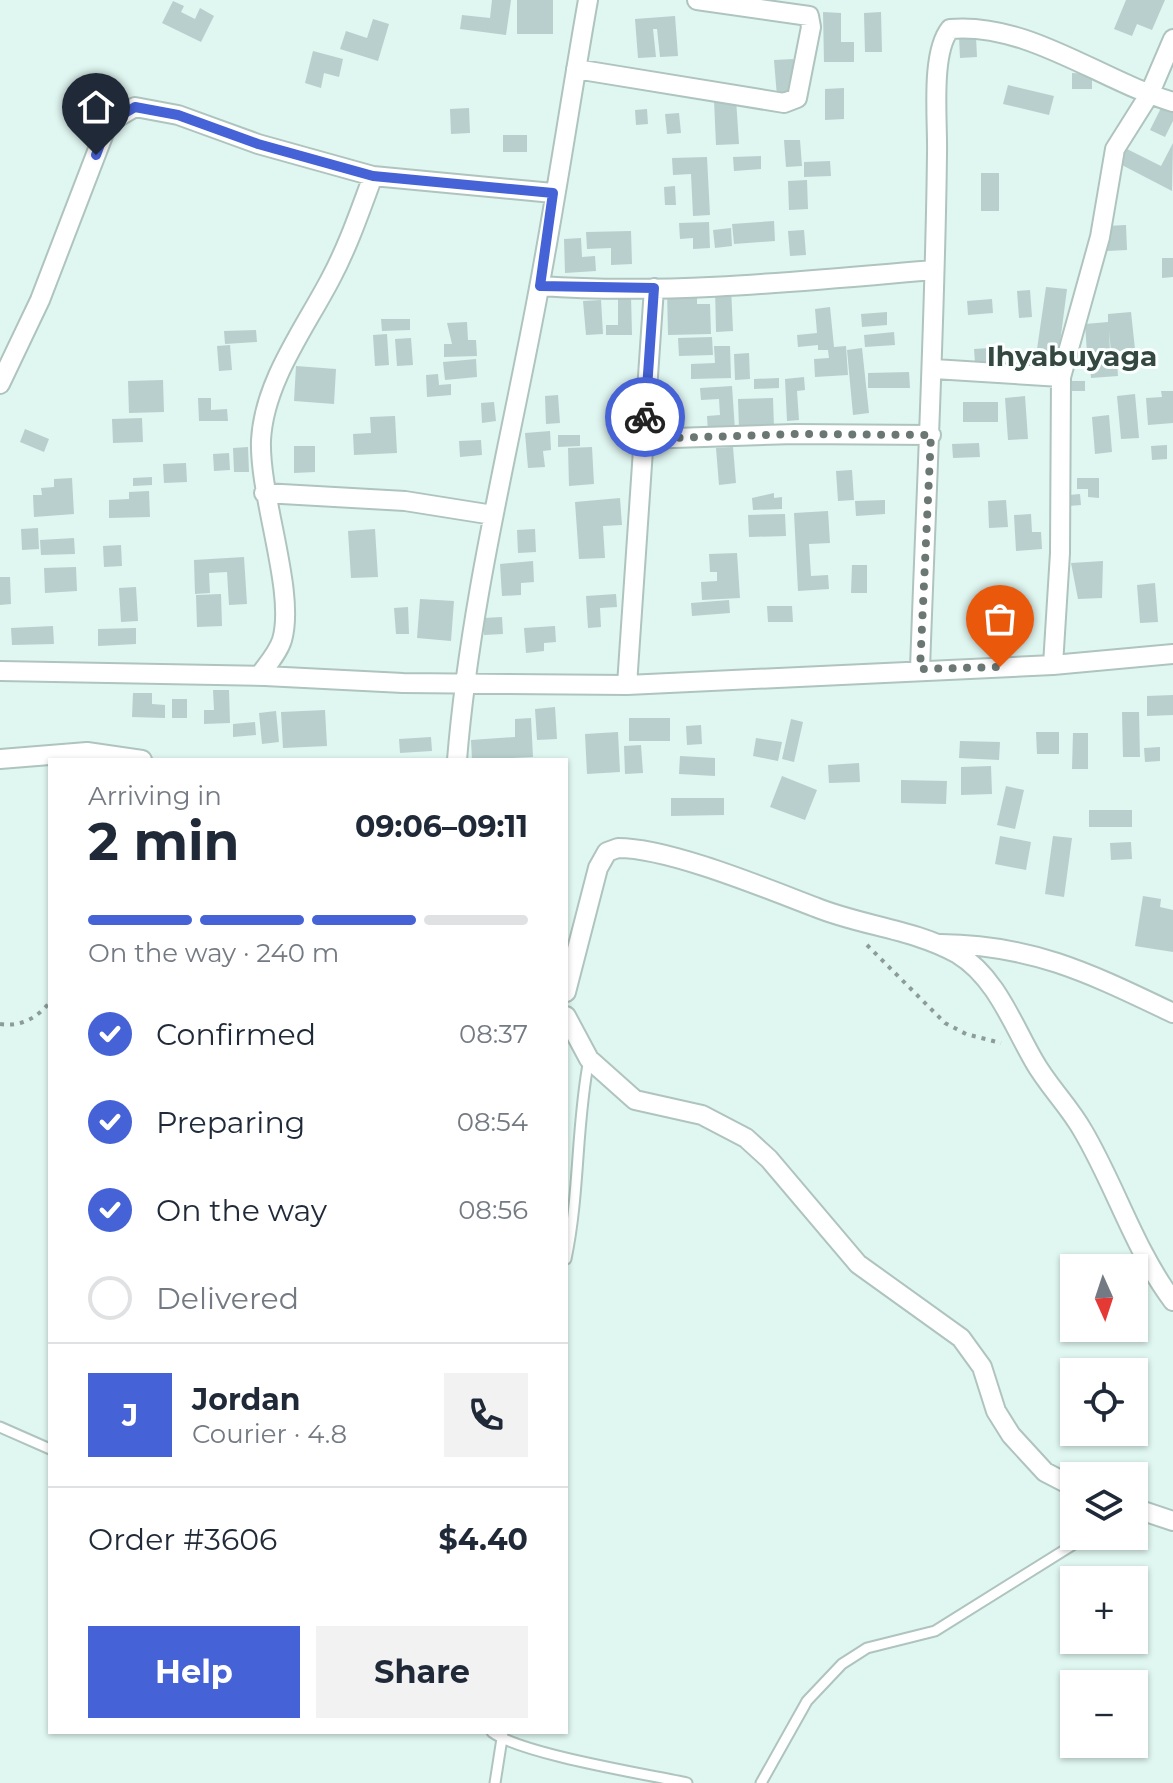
<!DOCTYPE html>
<html lang="en">
<head>
<meta charset="utf-8">
<style>
  body { margin:0; font-family:Montserrat,sans-serif; background:#f2f2f3; color:#1f2937; height:100vh; display:flex; flex-direction:column; font-size:30px; white-space:nowrap }
  * { box-sizing:border-box; margin:0 }
  p { font-size:26px; color:#747a83 }
  .icon { flex:none; width:44px; height:44px; fill:none; stroke:currentColor; stroke-width:2; stroke-linecap:round; stroke-linejoin:round }
  .map { position:relative; flex:1; overflow:hidden }
  .side { position:absolute; left:48px; top:758px; width:520px; height:976px; display:flex; flex-direction:column; background:#fff; border-radius:0px; box-shadow:0 2px 6px #0004 }
  .side>* { flex:none }
  .needle { width:52px; rotate:177deg }
  .tools { position:absolute; left:1060px; top:1254px; display:grid; gap:16px }
  .tools a { display:grid; place-items:center; width:88px; height:88px; border-radius:0px; background:#fff; box-shadow:0 2px 6px #0004; font-size:40px }
  .pin { position:absolute; display:grid; place-items:center; width:68px; height:68px; color:#fff; margin:-82px -34px; border-radius:50% 50% 50% 0; rotate:-45deg; box-shadow:0 0 8px #0007 }
  .pin .icon { rotate:45deg }
  .courier { position:absolute; display:grid; place-items:center; width:80px; height:80px; margin:-40px; border:6px solid #4562d6; border-radius:50%; background:#fff; color:#222; box-shadow:0 2px 10px #0007 }
  .summary em { font-style:normal; font-weight:700 }
  .summary div { display:flex; flex-direction:column-reverse }
  .summary { display:flex; align-items:center; justify-content:space-between; height:136px; padding:0 40px }
  h1 { font-size:52px; font-weight:700; line-height:60px }
  .bar { display:grid; grid-template-columns:repeat(4,1fr); gap:12px 8px; align-content:center; height:96px; padding:0 40px }
  .bar i { height:10px; border-radius:6px; background:#e0e1e3 }
  .bar .active { background:#4562d6 }
  .bar p { grid-column:span 4 }
  .line { display:flex; align-items:center; gap:20px; padding:0 40px; border-top:2px solid #e0e1e3 }
  .line div { flex:1 }
  .round { display:grid; place-items:center; flex:none; width:84px; height:84px; border-radius:0px; background:#f2f2f3 }
  ol { padding:0 40px; list-style:none }
  li { display:flex; align-items:center; gap:24px; height:88px }
  li p { margin-inline-start:auto }
  li .icon { padding:8px; border-radius:50%; background:#4562d6; color:#fff; stroke-width:4 }
  li:last-child { color:#747a83 }
  li i { width:44px; height:44px; border:4px solid #e0e1e3; border-radius:50% }
  .primary-button { display:flex; gap:16px; margin-top:auto; padding:16px 40px }
  .primary-button a { flex:1; height:92px; border-radius:0px; background:#4562d6; color:#fff; font-size:32px; font-weight:700; line-height:92px; text-align:center }
  .primary-button a+a { background:#f2f2f3; color:#1f2937 }
  .map>svg:first-child { display:block }
  .building { fill:#b8cfce }
  .lines { fill:none; stroke-linecap:round; stroke-linejoin:round }
  .lane-casing { stroke:#afc4be; stroke-width:13 }
  .street-casing { stroke:#afc4be; stroke-width:22 }
  .path { stroke:#8d9c98; stroke-width:4; stroke-dasharray:4 6; stroke-linecap:butt }
  .lane { stroke:#fff; stroke-width:9 }
  .street { stroke:#fff; stroke-width:18 }
  .done { stroke:#6a7773; stroke-width:8; stroke-dasharray:0 14.4 }
  .route { stroke:#4562d6; stroke-width:10 }
  .labels { text-anchor:middle; dominant-baseline:central; stroke-width:6; stroke-linejoin:round; paint-order:stroke }
  .quarter-label { font-size:28px; font-weight:bold; fill:#344741; stroke:#fbfffe }
</style>
</head>
<body>
<div class="map">
<svg width="1173" height="1783" viewBox="0 0 1173 1783">
  <rect width="100%" height="100%" fill="#e0f6f0"/>
  <path class="building" d="M492,0H511L506,35L460,29L462,15L490,18Z
    M517,0H553V34H517Z
    M1126,0H1165L1152,30L1137,24L1132,36L1114,29Z
    M173,1L184,6L181,12L195,19L200,8L214,16L201,42L162,23Z
    M823,12L841,13V42H854V62H824Z
    M881,12L882,52H865L864,13Z
    M675,16L678,56L660,57L657,29H653L656,57L638,58L635,19Z
    M373,19L389,24L378,61L340,49L346,31L367,38Z
    M959,37H976L977,57L960,58Z
    M313,51L343,59L339,77L324,73L321,88L305,83Z
    M793,59L796,96L777,97L774,60Z
    M1072,73L1092,74V89H1072Z
    M1008,85L1054,96L1049,115L1003,104Z
    M844,88V119L825,120V89Z
    M736,99L739,144L716,145L714,100Z
    M1162,106L1173,111V121L1165,137L1150,130Z
    M469,108L470,133L451,134L450,109Z
    M647,109L648,124L636,125L635,110Z
    M679,113L681,133L667,134L665,114Z
    M503,135H527V152H503Z
    M784,140H800L802,166L786,167Z
    M1173,143L1172,191L1120,164L1127,149L1161,166Z
    M761,156V169L734,171L733,157Z
    M707,157L710,215L693,216L691,174L673,175L672,158Z
    M830,161L831,176L804,177V162Z
    M981,173H999V211H981Z
    M807,180L808,209L789,210L788,181Z
    M675,186L676,205H665L664,187Z
    M774,221L775,241L734,244L732,224Z
    M709,222L710,248L693,249V238L680,239L679,223Z
    M1126,225L1127,250L1107,251L1106,226Z
    M731,228L732,246L715,248L713,230Z
    M804,230L806,255L790,256L788,231Z
    M631,231L632,264L611,265V248L587,249L586,232Z
    M581,238L582,257L595,256L596,271L565,273L564,239Z
    M1162,258H1173V277L1162,278Z
    M715,287H731L733,331L716,332Z
    M1046,287L1067,289L1057,366L1035,363Z
    M682,289V297H697V304H710L711,334L668,335L667,290Z
    M1030,290L1032,317L1019,318L1017,291Z
    M631,296L632,335H606V325H618V297Z
    M992,299L993,313L968,315L967,301Z
    M601,300L603,334L586,335L583,301Z
    M830,307L834,347L846,346L848,375L815,377L814,359L829,358L828,350H818V345L798,347L797,335L817,333L815,309Z
    M887,312V325L862,327L861,314Z
    M1131,312L1135,349L1111,352L1109,331L1110,351L1087,353L1085,324L1108,322V314Z
    M381,319H410V330L382,331Z
    M467,322L468,340H476L477,356L444,357V344H452L447,323Z
    M256,330L257,342L225,344L224,331Z
    M894,332L895,345L865,347L864,335Z
    M387,334L389,365L375,366L373,335Z
    M712,337L713,355L679,356L678,338Z
    M411,338L413,365L397,366L395,339Z
    M230,345L232,370L219,371L217,346Z
    M714,346H730L731,378L691,379V364L715,363Z
    M1004,347V361L975,363L974,349Z
    M862,348L869,413L853,415L847,350Z
    M749,353L750,379L735,380L734,354Z
    M476,359L477,377L445,380L443,362Z
    M1117,361L1118,376L1091,378L1090,363Z
    M296,366L336,369L334,404L294,401Z
    M909,372L910,388H868V373Z
    M438,374L439,385L451,384V395L427,397L426,375Z
    M804,377L805,390L797,391L799,420L787,421L785,379Z
    M779,378V388L754,389V379Z
    M163,380L164,412L129,413L128,381Z
    M1072,381H1085V391H1072Z
    M732,386L735,430L708,432L707,416L720,415L719,399L701,400L700,388Z
    M1161,391H1173V423L1148,425L1146,398L1162,397Z
    M1135,394L1139,438L1121,439L1117,396Z
    M558,395L560,423L546,424L545,396Z
    M1025,396L1028,439L1008,440L1005,398Z
    M198,398H211V410L227,409L228,421H199Z
    M773,398L774,428L739,429L738,399Z
    M494,402L496,421L482,423L481,403Z
    M963,402H998V422H963Z
    M1109,415L1112,452L1095,454L1092,417Z
    M395,416L397,453L354,455L353,434L371,433L370,417Z
    M142,418L143,442L113,443L112,419Z
    M25,429L49,439L44,452L20,442Z
    M550,431L551,450L543,451L545,467L528,468L525,433Z
    M558,435H580V446L558,447Z
    M481,440L482,455L460,457L459,441Z
    M979,443L980,457L953,458L952,444Z
    M1167,445V459L1152,460L1151,446Z
    M294,446H315V472L294,473Z
    M248,447L249,472H234L233,448Z
    M592,447L594,484L569,486L568,448Z
    M733,447L736,483L719,485L716,448Z
    M229,453L230,470L214,471L213,454Z
    M186,463L187,482L164,483L163,464Z
    M852,470L854,500L838,501L836,471Z
    M152,477V485L133,486V478Z
    M72,478L74,514L34,517L33,495H42L41,488L54,487V479Z
    M1077,478H1099V498L1088,497V489H1077Z
    M149,491L150,517L109,518V500L129,499V492Z
    M774,493V498L782,497V509L753,510L752,498Z
    M1080,494L1081,505L1069,506V495Z
    M620,498L622,525L603,526L605,558L579,559L575,502Z
    M885,500V514L856,516L855,501Z
    M1006,500L1008,527L989,528L988,501Z
    M828,511L830,543L809,544L811,576L828,575L829,589L798,591L794,513Z
    M785,514L786,536L749,537L748,515Z
    M1031,514L1032,532H1041L1042,549L1016,551L1014,515Z
    M38,528L39,549L22,550L21,529Z
    M375,529L378,577L351,578L348,531Z
    M535,529L536,552L518,553L517,530Z
    M74,538L75,554L41,555L40,540Z
    M121,545L122,566L104,567L103,546Z
    M737,553L740,598L702,600L701,582L717,581V572H710L709,554Z
    M244,557L247,604L229,605L227,572L209,573L210,593L195,594L194,560Z
    M533,561L534,582L521,583V595L502,596L500,564Z
    M1103,561L1102,598L1078,599L1071,563Z
    M852,565H867V593H851Z
    M76,567L77,591L45,593L44,568Z
    M0,577H10L11,604L0,605Z
    M1155,583L1158,622L1140,623L1137,585Z
    M136,587L138,621L121,622L119,588Z
    M221,594L222,626L197,627L196,595Z
    M616,594L617,607L600,608L601,627L588,628L586,596Z
    M420,599L454,601L451,641L417,638Z
    M729,600L730,613L692,616L691,603Z
    M767,606H792L793,622H768Z
    M408,607L409,634H396L394,608Z
    M502,617L503,634L484,635L483,618Z
    M53,626L54,644L12,645L11,628Z
    M555,626L556,642L544,643V651L526,653L524,628Z
    M136,628V644L98,646V629Z
    M213,690H229L230,723L204,724V710H214Z
    M133,693H152V704L165,705V718L132,717Z
    M1173,695V715L1147,716V696Z
    M172,699H187V718H172Z
    M555,707L557,739L537,740L535,709Z
    M325,710L327,746L283,748L281,712Z
    M276,711L279,742L262,744L259,713Z
    M1122,712H1139L1140,757H1123Z
    M531,718L533,757L472,760L471,740L515,737V719Z
    M629,718H670V741H629Z
    M791,719L803,722L794,762L782,759Z
    M255,722L256,735L233,737V724Z
    M701,725L702,744L687,745L686,726Z
    M618,732L620,772L587,774L585,734Z
    M1036,732H1059V754H1037Z
    M1073,733H1088V769H1072Z
    M431,737L432,751L400,753L399,739Z
    M756,738L782,742L778,761L753,756Z
    M960,741L1000,742L999,760L959,758Z
    M641,745L643,773L625,774L624,746Z
    M1160,747V761L1145,762L1144,748Z
    M680,756L715,758V776L679,774Z
    M859,763L860,782L829,783L828,765Z
    M991,766L992,794L961,795V767Z
    M782,776L817,790L805,820L770,807Z
    M901,780L947,781L946,804L901,803Z
    M1006,786L1024,790L1015,829L997,825Z
    M671,798H724V815L671,816Z
    M1089,810H1132V827H1089Z
    M1000,836L1031,842L1026,870L995,864Z
    M1053,836L1072,838L1064,897L1045,894Z
    M1131,842L1132,859L1111,860L1110,843Z
    M1143,896L1161,899L1160,907L1173,910V952L1135,946Z"/>
  <g class="lines">
    <g class="lane-casing">
      <path id="lane" d="M566,1259C580,1192 576,1125 589,1059
        M0,1427L50,1449
        M492,1732C521,1754 645,1774 687,1783
        M495,1783L503,1732
        M761,1783L807,1701L842,1664L867,1648L935,1631L1087,1536"/>
    </g>
    <g class="street-casing">
      <path id="street" d="M576,69L784,103L797,98L811,27L809,16L697,0
        M540,286C671,295 803,281 933,270
        M934,369L1061,377
        M0,384L40,300L108,123L135,107L178,115L258,144L373,176L553,193
        M644,439L795,434L931,435
        M264,493L405,501L493,515
        M1053,665L1060,553L1061,377L1100,237L1115,149L1149,95L1173,39
        M920,669C926,497 935,326 937,154C938,122 930,54 950,29C1028,22 1101,81 1173,102
        M0,671L265,676L403,683L627,685L1053,665L1173,654
        M259,676C267,665 278,653 282,640C296,592 259,497 261,440C264,382 305,328 331,278C348,246 360,211 373,176
        M627,685L654,288
        M0,759L87,752L142,760
        M457,760C470,600 510,445 539,288C557,192 571,96 588,0
        M941,944C1034,945 1091,974 1173,1013
        M566,992L598,868L607,852L618,848C669,848 765,888 815,907C861,926 914,929 958,954C996,977 1013,1025 1034,1061C1048,1086 1069,1106 1083,1131C1116,1187 1134,1249 1173,1301
        M566,1016L589,1059L635,1100L702,1115L746,1138L769,1159L858,1264L961,1338L982,1367L996,1411L1011,1435L1045,1472L1074,1487
        M1134,1508L1173,1521"/>
    </g>
    <path class="path" d="M867,945L945,1023L966,1034L1001,1043
      M0,1024C21,1027 37,1018 50,1002"/>
    <use href="#lane" class="lane"/>
    <use href="#street" class="street"/>
  </g>
  <g class="lines">
    <path class="done" d="M645,417L644,439L795,434L931,435L920,669L1000,667"/>
    <path class="route" d="M96,155L108,123L135,107L178,115L258,144L373,176L553,193L540,286L654,288L645,417"/>
  </g>
  <g class="labels">
    <g class="quarter-label">
      <text x="1072" y="356">Ihyabuyaga</text>
    </g>
  </g>
</svg>
<div class="tools">
<a><svg class="needle" viewBox="-14 -14 28 28"><path d="M0-13l5 13h-10z" fill="#e53935"/><path d="M0 13l5-13h-10z" fill="#747a83"/></svg></a>
<a><svg class="icon" aria-label="locate" viewBox="0 0 24 24"><circle cx="12" cy="12" r="6"/><path d="M12 2v4M12 18v4M2 12h4M18 12h4"/></svg></a>
<a><svg class="icon" aria-label="layers" viewBox="0 0 24 24"><path d="M12 4l9 5-9 5-9-5zM3 14l9 5 9-5"/></svg></a>
<a>+</a>
<a>−</a>
</div>
<div class="pin" style="left:1000px;top:667px;background:#ea580c"><svg class="icon" aria-label="bag" viewBox="0 0 24 24"><path d="M5 8h14l-1 12H6zM9 8a3 3 0 0 1 6 0"/></svg></div>
<div class="pin" style="left:96px;top:155px;background:#1f2937"><svg class="icon" aria-label="home" viewBox="0 0 24 24"><path d="M3 11l9-7 9 7M6 9v11h12V9"/></svg></div>
<div class="courier" style="left:645px;top:417px"><svg class="icon" aria-label="bike" viewBox="0 0 24 24"><circle cx="6" cy="16" r="4"/><circle cx="18" cy="16" r="4"/><path d="M6 16l4-8h5l3 8M10 8l3 8H6M13 5h3"/></svg></div>
<section class="side">
<div class="summary"><div><h1>2 min</h1><p>Arriving in</p></div><em>09:06–09:11</em></div>
<div class="bar"><i class="active"></i><i class="active"></i><i class="active"></i><i></i><p>On the way · 240 m</p></div>
<ol>
<li><svg class="icon" aria-label="check" viewBox="0 0 24 24"><path d="M5 12l5 5 9-10"/></svg>Confirmed<p>08:37</p></li>
<li><svg class="icon" aria-label="check" viewBox="0 0 24 24"><path d="M5 12l5 5 9-10"/></svg>Preparing<p>08:54</p></li>
<li><svg class="icon" aria-label="check" viewBox="0 0 24 24"><path d="M5 12l5 5 9-10"/></svg>On the way<p>08:56</p></li>
<li><i></i>Delivered</li>
</ol>
<div class="line" style="height:144px"><b class="round" style="background:#4562d6;color:#fff">J</b><div><b>Jordan</b><p>Courier · 4.8</p></div><a class="round"><svg class="icon" aria-label="phone" viewBox="0 0 24 24"><path d="M5 4h4l2 5-3 2q2 4 5 5l2-3 5 2v4C11 20 4 13 5 4z"/></svg></a></div>
<div class="line" style="height:104px"><div>Order #3606</div><b>$4.40</b></div>
<div class="primary-button"><a>Help</a><a>Share</a></div>
</section>
</div>
</body>
</html>
